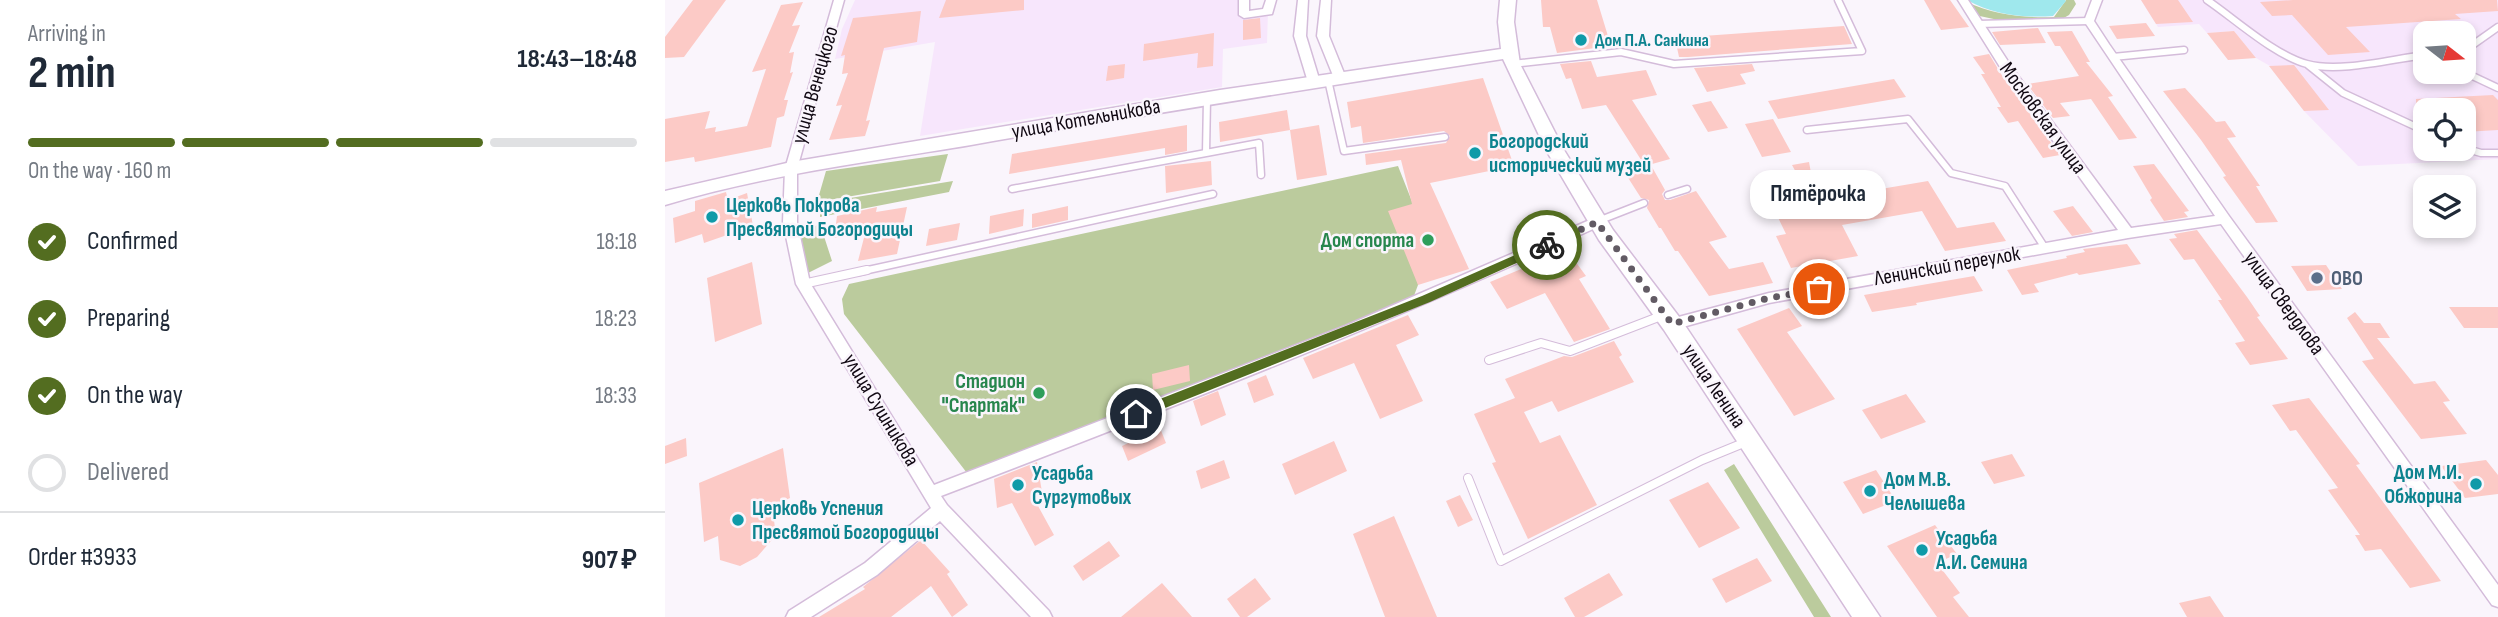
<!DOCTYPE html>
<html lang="en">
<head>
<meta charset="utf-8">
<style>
  body { margin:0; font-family:"Sofia Sans Condensed",sans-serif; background:#f2f2f3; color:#1f2937; height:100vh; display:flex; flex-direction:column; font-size:26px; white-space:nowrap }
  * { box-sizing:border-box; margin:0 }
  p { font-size:23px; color:#747a83 }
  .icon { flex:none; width:38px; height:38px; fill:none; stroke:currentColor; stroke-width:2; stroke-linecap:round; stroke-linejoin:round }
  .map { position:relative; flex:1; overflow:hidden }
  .side { display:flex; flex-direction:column; background:#fff; width:665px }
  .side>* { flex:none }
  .needle { width:46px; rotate:107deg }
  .buttons { position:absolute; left:1748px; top:21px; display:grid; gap:14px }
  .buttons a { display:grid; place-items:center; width:63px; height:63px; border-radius:14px; background:#fff; box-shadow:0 4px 10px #0003; font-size:35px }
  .pin { position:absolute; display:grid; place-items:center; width:60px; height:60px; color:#fff; margin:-30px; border:4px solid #fff; border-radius:50%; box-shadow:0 2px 7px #0007 }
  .courier { position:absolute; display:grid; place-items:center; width:70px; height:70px; margin:-35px; border:5px solid #536d20; border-radius:50%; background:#fff; color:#222; box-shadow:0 2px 9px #0007 }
  .bubble { position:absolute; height:49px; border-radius:21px; background:#fff; box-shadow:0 4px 10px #0003; font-size:23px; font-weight:700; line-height:49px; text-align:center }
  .headline em { font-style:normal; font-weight:700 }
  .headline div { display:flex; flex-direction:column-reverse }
  .headline { display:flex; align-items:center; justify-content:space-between; height:119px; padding:0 28px }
  h1 { font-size:46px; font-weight:700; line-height:52px }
  .bar { display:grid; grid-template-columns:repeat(4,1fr); gap:10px 7px; align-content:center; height:84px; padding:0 28px }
  .bar i { height:9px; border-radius:5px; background:#e0e1e3 }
  .bar .selected { background:#536d20 }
  .bar p { grid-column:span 4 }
  .line { display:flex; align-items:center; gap:18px; padding:0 28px; border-top:2px solid #e0e1e3 }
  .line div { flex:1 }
  ol { padding:0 28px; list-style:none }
  li { display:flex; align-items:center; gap:21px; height:77px }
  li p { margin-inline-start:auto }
  li .icon { padding:7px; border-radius:50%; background:#536d20; color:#fff; stroke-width:4 }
  li:last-child { color:#747a83 }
  li i { width:38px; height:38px; border:4px solid #e0e1e3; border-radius:50% }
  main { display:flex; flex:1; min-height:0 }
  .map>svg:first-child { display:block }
  .built { fill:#f7e6fc; fill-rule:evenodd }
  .green { fill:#bbcb9d }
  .water { fill:#9fe8ed }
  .building { fill:#fccac6 }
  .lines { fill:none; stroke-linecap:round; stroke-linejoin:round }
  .lane-far1-casing { stroke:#d4bcda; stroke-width:9 }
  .lane-casing { stroke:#d4bcda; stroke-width:10 }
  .street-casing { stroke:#d4bcda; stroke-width:3 }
  .secondary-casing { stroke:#d4bcda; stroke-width:3 }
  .lane-far1 { stroke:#fff; stroke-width:6 }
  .lane { stroke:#fff; stroke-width:8 }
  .street { fill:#fff; fill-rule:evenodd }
  .secondary { fill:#fff; fill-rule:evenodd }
  .route { fill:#536d20 }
  .done { stroke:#625b64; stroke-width:7; stroke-dasharray:0 12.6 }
  .culture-dot { fill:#0f9aa8; stroke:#faf5fc; stroke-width:2.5 }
  .leisure-dot { fill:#2e9e5b; stroke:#faf5fc; stroke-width:2.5 }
  .service-dot { fill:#5c6f8a; stroke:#faf5fc; stroke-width:2.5 }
  .labels { text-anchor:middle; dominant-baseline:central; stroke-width:5; stroke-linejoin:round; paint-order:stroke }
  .far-culture-label { font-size:18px; font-weight:bold; fill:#0d838f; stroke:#faf5fc; text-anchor:start }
  .street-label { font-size:21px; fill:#100812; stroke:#faf5fc }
  .culture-label { font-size:21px; font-weight:bold; fill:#0d838f; stroke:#faf5fc; text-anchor:start }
  .leisure-label { font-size:21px; font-weight:bold; fill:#27864d; stroke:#faf5fc; text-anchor:end }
  .service-label { font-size:21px; font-weight:bold; fill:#4e5e75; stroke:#faf5fc; text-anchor:start }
</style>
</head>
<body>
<main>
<section class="side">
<div class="headline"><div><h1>2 min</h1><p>Arriving in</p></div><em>18:43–18:48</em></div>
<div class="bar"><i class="selected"></i><i class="selected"></i><i class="selected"></i><i></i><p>On the way · 160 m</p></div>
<ol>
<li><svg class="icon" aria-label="check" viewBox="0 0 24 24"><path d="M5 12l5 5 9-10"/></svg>Confirmed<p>18:18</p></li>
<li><svg class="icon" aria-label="check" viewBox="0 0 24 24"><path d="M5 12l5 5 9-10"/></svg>Preparing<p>18:23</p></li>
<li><svg class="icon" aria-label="check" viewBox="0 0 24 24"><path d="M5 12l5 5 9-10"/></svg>On the way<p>18:33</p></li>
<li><i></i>Delivered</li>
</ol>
<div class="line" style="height:91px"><div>Order #3933</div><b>907 ₽</b></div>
</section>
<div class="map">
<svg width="1833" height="617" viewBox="0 0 1833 617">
  <rect width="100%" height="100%" fill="#faf5fc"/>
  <path class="built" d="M190,0H579L580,14L603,12L602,43L558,49L557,87L255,136L270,42L170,59L177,29Z
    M1476,0H1833V159L1693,166L1639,111L1605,66L1591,58L1569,31L1542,33L1534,24L1493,27ZM1760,33H1799V72H1760ZM1760,110H1799V149H1760Z"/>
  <path class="green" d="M1401,0H1409L1411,4L1404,15L1397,19L1338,21L1310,15L1302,2C1329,15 1360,18 1389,17Z
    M283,154L275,181L152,202L161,171Z
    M733,166L748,204L753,285L747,301L302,473L179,314L177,299L184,284Z
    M288,181L284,192L155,217V203Z
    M155,224L167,261L143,273L132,233Z
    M1069,464L1166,617H1149L1059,470Z"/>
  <path class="water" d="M1302,0H1400L1401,1L1388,16C1359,18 1328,15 1302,0Z"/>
  <path class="building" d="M28,0H61L19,57L0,58V37Z
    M281,0H359V10L274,18Z
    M876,0H932L946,46L892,53L885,27H878Z
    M1259,0H1285L1304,27L1276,30Z
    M1476,0H1513L1528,22L1491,24Z
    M1628,0H1832L1833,11L1790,14L1796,19L1681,27L1705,52L1663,55L1627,15L1607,16L1595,2Z
    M138,2L127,26L135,25L124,53L129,52L125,73L128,72L119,100H123L119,116L112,118L106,147L30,162L29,157L0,162V119L45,111L40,129L51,127L50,132L82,126L101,69L87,72L116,5Z
    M256,11L252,42L219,48L201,121L205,120L200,136L164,140L177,105L171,106L183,73L177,74L180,55L176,56L188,18Z
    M595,18L596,38L578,40V20Z
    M1481,23L1490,36L1452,39L1444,26Z
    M1179,26L1187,44L1023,57H1014L1010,38Z
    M1373,28L1381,43L1335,45L1327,32Z
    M1407,31L1425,62H1421L1448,96L1443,97L1472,138L1454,140L1426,99L1395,103L1405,116L1388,118L1362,84L1414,76L1395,46H1390L1382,32Z
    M1569,31L1591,58L1563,60L1542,33Z
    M549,33L548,66L532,68L533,53L478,61L479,44Z
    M1324,54L1338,77L1395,155L1378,158L1353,121L1343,123L1332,107H1336L1316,74H1320L1308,57Z
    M926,61L932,77L981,70L992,95L967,100L1005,159L980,166L941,105L917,109L906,78L901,79L895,64Z
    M460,64L459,78L441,81L443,66Z
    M1087,64L1090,71L1075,74L1081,84L1042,92L1029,68Z
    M1629,65L1664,110L1639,111L1604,66Z
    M818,78L849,166L765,183L804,269L753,285L723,211L747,204L736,160L701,165L700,154L781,143L785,136L779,131L698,143L696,126L686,128L682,102Z
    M1229,79L1241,97L1113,119L1103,101Z
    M1520,88L1551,122L1560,121L1571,137L1562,138L1595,186H1591L1613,222L1591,223L1558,177L1561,176L1536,140L1498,91Z
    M1828,95L1833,100V130L1799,132V110H1751V99Z
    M1046,101L1063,128L1043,132L1027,105Z
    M622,110L625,130L555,142L554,122Z
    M1108,119L1126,152L1097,157L1080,124Z
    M522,125V151L500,155V148L344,174L347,154Z
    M654,125L662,175L632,180L625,130Z
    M546,161L547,185L501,193L500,166Z
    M1144,162L1151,200L1263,181L1292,228L1329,222L1341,241L1280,251L1257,211L1177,225L1193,256L1126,268L1111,236L1121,234L1108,207L1146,200L1127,165Z
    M1489,164L1524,211L1519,212L1523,217L1499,221L1485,200L1487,198L1468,166Z
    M987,167L1000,190L997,194L1000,200H1005L1031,191L1062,237L1044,242L1064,269L1098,262L1108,283L1044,296L1013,251H1010L996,228H994L982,208L984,200L976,198L960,173Z
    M61,192L63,200L82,193L88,226L39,243L37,234L10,243L8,218L30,211V201Z
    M403,206V220L367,228V214Z
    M1408,206L1428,232L1407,236L1388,211Z
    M212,207L211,212L242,207L232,254L193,261L201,230L169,238L172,216Z
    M359,209L358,226L324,234L325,216Z
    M295,223L292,240L261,246L264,229Z
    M1532,230L1582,297L1595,316L1592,317L1623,359L1585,365L1570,343L1580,341L1553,300H1557L1529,259L1519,260L1504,239L1512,238L1509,234Z
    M1462,244L1476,264L1414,275L1412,273L1369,284L1374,292L1357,295L1342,270L1402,258L1401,256L1420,252L1418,249Z
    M902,250L921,276L914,279L945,329L909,342L880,293L842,309L825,282Z
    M87,262L97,324L50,342L42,278Z
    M1661,265L1677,289L1642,291L1626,266Z
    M1309,276L1318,291L1251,303L1252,305L1207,312L1199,295Z
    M1784,307H1833V328H1799Z
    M1124,308L1137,326L1122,332L1170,399L1129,416L1072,329Z
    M1690,312L1699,323H1715L1725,338H1712L1749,384L1770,381L1785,401L1778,402L1802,434L1756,439L1697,361L1709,359L1682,318Z
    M743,315L754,335L731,345L758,401L715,419L689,363L648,379L638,358Z
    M949,341L957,355L954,357L969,382L893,412L887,401L859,412L875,443L895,435L932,505L863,539L827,463L831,462L809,414L850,398L840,379L899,356L907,357Z
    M524,365L525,381L488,390L487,374Z
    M601,375L609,395L589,403L582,383Z
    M553,391L561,415L536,426L528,401Z
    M1241,394L1261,422L1216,439L1197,410Z
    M1644,398L1695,464L1691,465L1776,581L1745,588L1716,549L1700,551L1690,535H1695L1663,490L1673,488L1631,430L1625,431L1607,405Z
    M495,428L501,443L463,461L457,446Z
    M21,438L22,456L0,464V446Z
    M669,441L682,471L630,495L617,464Z
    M118,448L125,498L107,506L111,535L92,557L75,566L55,560L53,536L39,542L34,483Z
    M1347,454L1360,476L1329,484L1316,462Z
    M559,460L565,478L536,489L531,471Z
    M1821,460L1833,475V494L1800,498L1776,466Z
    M372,462L377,492L367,495L389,535L370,546L347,503L332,508L329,479Z
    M1211,470L1231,501L1198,514L1178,482Z
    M1043,482L1075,528L1034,548L1004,500Z
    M795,495L808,520L793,527L781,501Z
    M729,516L772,617H720L688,534Z
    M1270,525L1292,554L1272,563L1295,593L1288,597L1304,617H1272L1222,546Z
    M256,540L285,572L282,574L303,605L287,617L266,586L226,617H154L200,589L198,587Z
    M444,541L455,556L418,581L408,566Z
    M1092,558L1107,581L1061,603L1047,579Z
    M944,573L958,595L919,617H910L899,598Z
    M590,578L606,599L582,617H575L562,599Z
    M497,583L527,617H456Z
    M1545,596L1559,617H1522L1514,603Z"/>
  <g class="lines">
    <g class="lane-far1-casing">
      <path id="lane-far1" d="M1542,0C1570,19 1609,55 1642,64C1675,73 1726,59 1760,55
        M1311,21L1313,24L1424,21
        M1799,51L1833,27
        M1448,57L1519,50
        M847,64L956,52L1009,64L1197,51L1173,0
        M1643,65L1678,93L1760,131
        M1799,72L1833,88
        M663,80L679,151L780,137
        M1142,130L1243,119L1286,173L1340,186L1380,248
        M1799,148L1816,153H1833
        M541,153L594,143L596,175
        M347,189L541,153L542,99
        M1003,195L1022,189
        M933,221L979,203
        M194,272L548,194"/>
    </g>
    <g class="lane-casing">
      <path id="lane" d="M138,284L202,270
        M824,360L876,343L905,351L996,316
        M803,478L836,561L1037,460L1081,442"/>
    </g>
    <g class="street-casing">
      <path id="street" d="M169,0H179L132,169V222L145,283L269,485L680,326L927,219L932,217L939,222L937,225C720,325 499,411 276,496L282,505L384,611L387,617H366L275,521L212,575L146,617H121L124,611L200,563L266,508L131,284L118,222L120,169Z
        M574,0H584V11L598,9L601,0H611L607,14L579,18L574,15Z
        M633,0H643L641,36L655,82L649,86L643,82L629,36Z
        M656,0H666L664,36L681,78L675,82L669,78L652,36Z
        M1293,0H1303L1348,69L1466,228L1550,216L1419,21L1427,0H1437L1429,21L1444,44L1564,216L1833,585V607L1827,605L1556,224L1463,238L1104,303L1007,330L1002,328L1000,324L1002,320L1104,293L1453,230L1340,75Z"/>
    </g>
    <g class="secondary-casing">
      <path id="secondary" d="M835,0H851L849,22L855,64L899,150L948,230L1015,318L1215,617H1187L999,330L934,240L881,150L838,59C660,86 483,114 306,145C204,162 99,175 0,205V191L126,162L555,90L836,49L833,22Z"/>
    </g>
    <use href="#lane-far1" class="lane-far1"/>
    <use href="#lane" class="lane"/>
    <use href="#street" class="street"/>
    <use href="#secondary" class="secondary"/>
  </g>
  <path class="route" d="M882,241L887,245L885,248L765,302L475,418H467L465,414L467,410L757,296Z"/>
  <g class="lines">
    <path class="done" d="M882,245L932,222L1007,324L1104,298L1154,289"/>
  </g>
  <g class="culture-dot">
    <circle cx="916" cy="40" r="7"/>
    <circle cx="810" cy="153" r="7"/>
    <circle cx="47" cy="217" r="7"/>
    <circle cx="1811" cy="484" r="7"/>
    <circle cx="353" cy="485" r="7"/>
    <circle cx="1205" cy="491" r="7"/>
    <circle cx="73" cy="520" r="7"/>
    <circle cx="1257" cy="550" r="7"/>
  </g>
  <g class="leisure-dot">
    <circle cx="763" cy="240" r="7"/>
    <circle cx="374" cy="393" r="7"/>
  </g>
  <circle class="service-dot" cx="1652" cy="278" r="7"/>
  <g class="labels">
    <g class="far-culture-label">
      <text x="930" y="40">Дом П.А. Санкина</text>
    </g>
    <g class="street-label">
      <text transform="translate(150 85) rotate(-74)">улица Венецкого</text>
      <text transform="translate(1378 118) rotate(54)">Московская улица</text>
      <text transform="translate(421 119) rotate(-10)">улица Котельникова</text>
      <text transform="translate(1282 266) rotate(-10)">Ленинский переулок</text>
      <text transform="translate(1619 303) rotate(54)">улица Свердлова</text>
      <text transform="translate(1049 386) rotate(56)">улица Ленина</text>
      <text transform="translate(216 410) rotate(59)">улица Сушникова</text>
    </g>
    <g class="culture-label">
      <text x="824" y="141">Богородский<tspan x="824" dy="24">исторический музей</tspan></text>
      <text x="61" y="205">Церковь Покрова<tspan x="61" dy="24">Пресвятой Богородицы</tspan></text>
      <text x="1797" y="472" text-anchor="end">Дом М.И.<tspan x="1797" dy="24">Обжорина</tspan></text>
      <text x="367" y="473">Усадьба<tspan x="367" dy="24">Сургутовых</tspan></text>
      <text x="1219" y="479">Дом М.В.<tspan x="1219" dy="24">Челышева</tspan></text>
      <text x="87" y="508">Церковь Успения<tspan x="87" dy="24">Пресвятой Богородицы</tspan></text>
      <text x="1271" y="538">Усадьба<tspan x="1271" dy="24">А.И. Семина</tspan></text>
    </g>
    <g class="leisure-label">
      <text x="749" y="240">Дом спорта</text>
      <text x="360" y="381">Стадион<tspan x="360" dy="24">"Спартак"</tspan></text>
    </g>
    <g class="service-label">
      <text x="1666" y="278">ОВО</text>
    </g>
  </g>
</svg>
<div class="buttons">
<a><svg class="needle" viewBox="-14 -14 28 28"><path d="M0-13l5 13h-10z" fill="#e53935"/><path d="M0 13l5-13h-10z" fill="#747a83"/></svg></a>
<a><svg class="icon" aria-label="locate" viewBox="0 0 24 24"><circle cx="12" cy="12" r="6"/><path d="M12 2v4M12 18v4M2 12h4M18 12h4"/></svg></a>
<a><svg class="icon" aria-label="layers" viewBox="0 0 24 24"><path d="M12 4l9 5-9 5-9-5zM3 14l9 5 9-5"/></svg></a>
</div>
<div class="pin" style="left:1154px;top:289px;background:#ea580c"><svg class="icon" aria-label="bag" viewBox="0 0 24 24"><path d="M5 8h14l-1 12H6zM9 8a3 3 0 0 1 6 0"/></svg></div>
<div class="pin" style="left:471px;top:414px;background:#1f2937"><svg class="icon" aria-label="home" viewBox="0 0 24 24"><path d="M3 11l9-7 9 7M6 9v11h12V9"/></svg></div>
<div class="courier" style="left:882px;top:245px"><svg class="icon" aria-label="bike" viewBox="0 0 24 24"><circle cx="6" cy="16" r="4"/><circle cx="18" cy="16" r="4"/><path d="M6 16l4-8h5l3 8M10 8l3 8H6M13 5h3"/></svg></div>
<div class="bubble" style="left:1085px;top:170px;width:136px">Пятёрочка</div>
</div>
</main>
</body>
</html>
